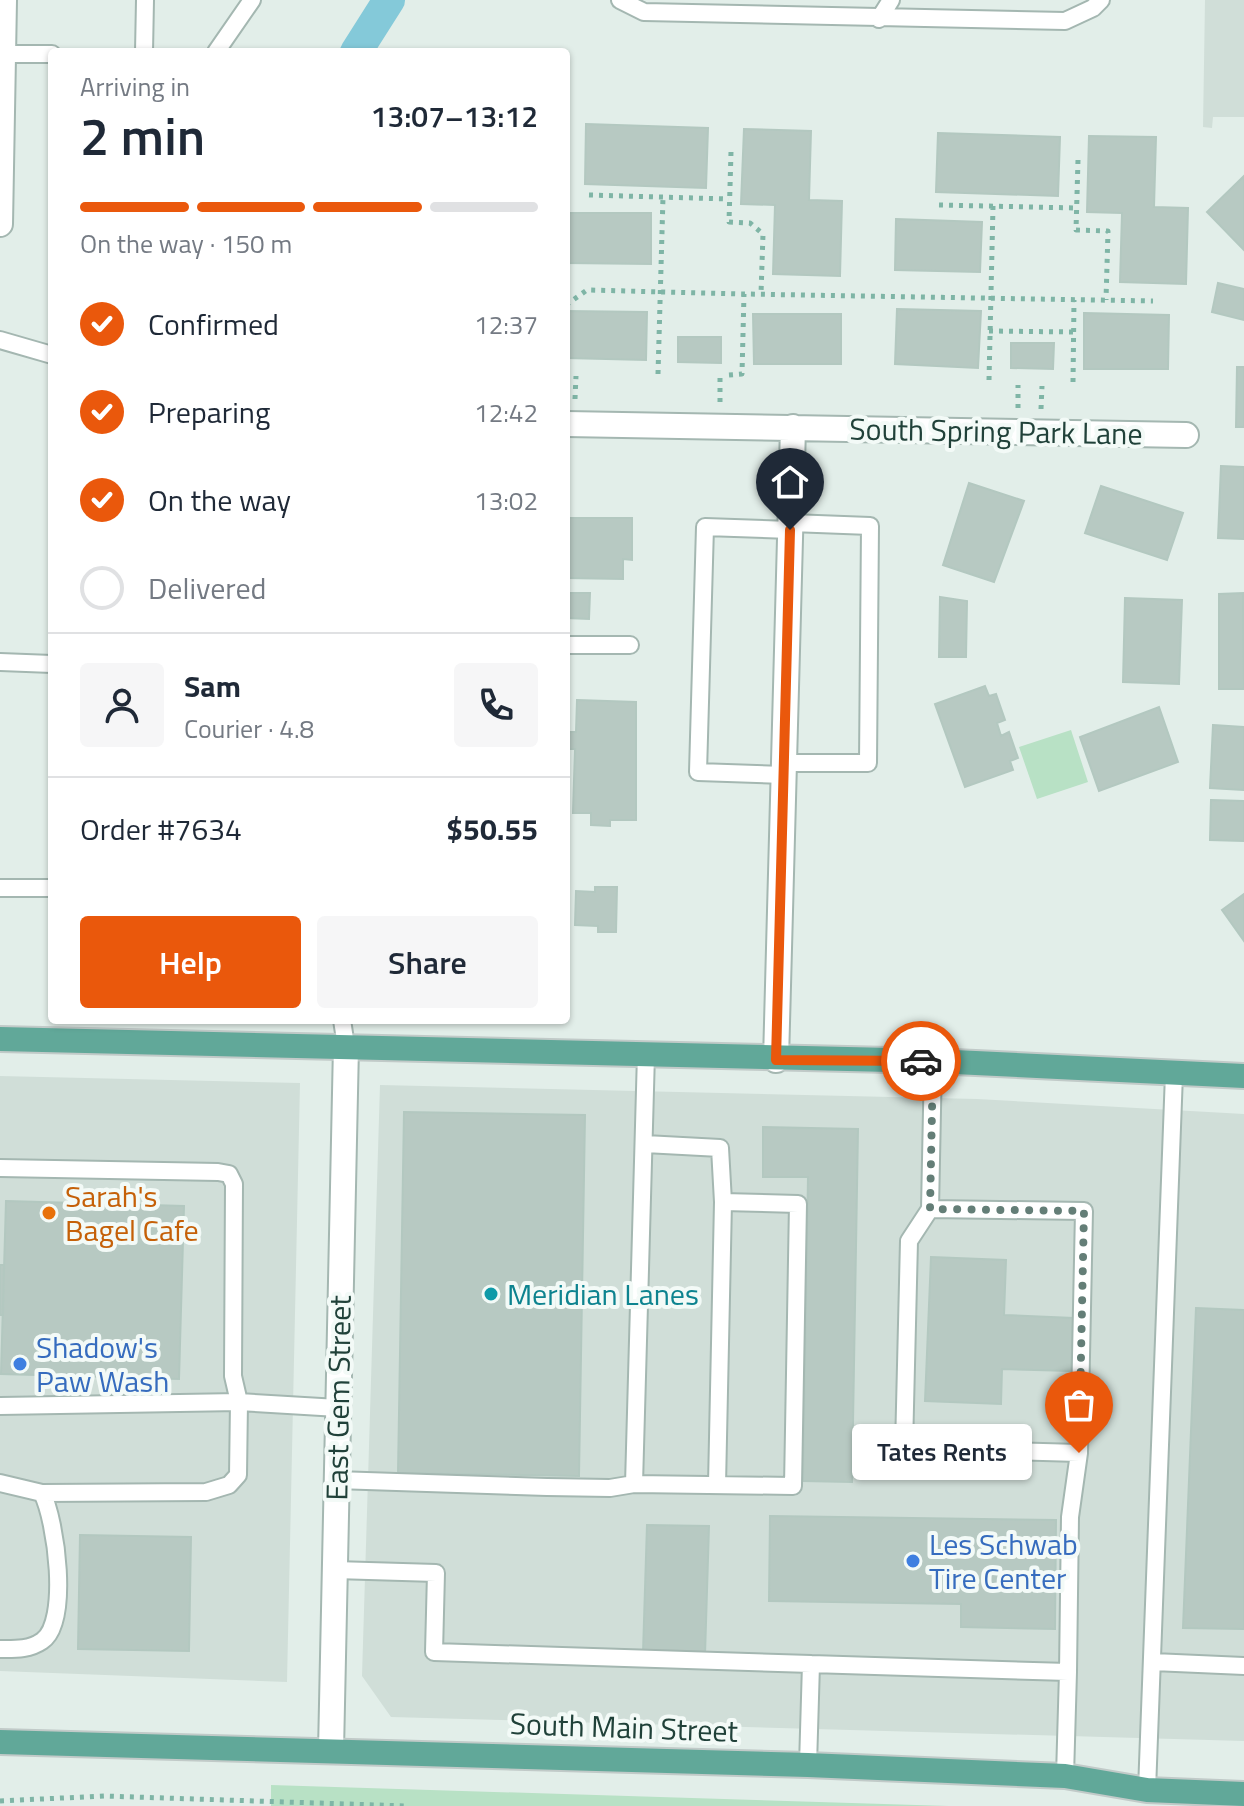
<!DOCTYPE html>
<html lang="en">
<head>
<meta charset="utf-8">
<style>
  body { margin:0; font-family:"Titillium Web",sans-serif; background:#f6f6f7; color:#1f2937; height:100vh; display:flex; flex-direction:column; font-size:30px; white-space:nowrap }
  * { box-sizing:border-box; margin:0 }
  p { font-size:26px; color:#747a83 }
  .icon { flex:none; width:44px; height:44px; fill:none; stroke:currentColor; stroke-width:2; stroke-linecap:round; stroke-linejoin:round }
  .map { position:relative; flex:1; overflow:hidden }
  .details { position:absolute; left:48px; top:48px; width:522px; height:976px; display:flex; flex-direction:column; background:#fff; border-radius:8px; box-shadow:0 2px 6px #0004 }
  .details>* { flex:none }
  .pin { position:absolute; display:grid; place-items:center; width:68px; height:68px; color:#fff; margin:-82px -34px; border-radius:50% 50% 50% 0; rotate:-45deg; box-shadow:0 0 8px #0007 }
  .pin .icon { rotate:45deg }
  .courier { position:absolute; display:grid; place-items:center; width:80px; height:80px; margin:-40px; border:6px solid #ea580c; border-radius:50%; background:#fff; color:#222; box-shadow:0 2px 10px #0007 }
  .bubble { position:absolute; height:56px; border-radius:8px; background:#fff; box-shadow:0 2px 6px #0004; font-size:26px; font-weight:600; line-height:56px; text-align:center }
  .head em { font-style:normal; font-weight:600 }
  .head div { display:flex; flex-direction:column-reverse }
  .head { display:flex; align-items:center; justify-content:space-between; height:136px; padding:0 32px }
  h1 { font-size:52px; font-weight:600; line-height:60px }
  .bar { display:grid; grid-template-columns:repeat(4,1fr); gap:12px 8px; align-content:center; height:96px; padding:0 32px }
  .bar i { height:10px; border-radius:6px; background:#e0e1e3 }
  .bar .selected { background:#ea580c }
  .bar p { grid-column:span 4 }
  .line { display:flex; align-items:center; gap:20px; padding:0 32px; border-top:2px solid #e0e1e3 }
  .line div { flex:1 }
  .round { display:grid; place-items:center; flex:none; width:84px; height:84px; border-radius:8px; background:#f6f6f7 }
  ol { padding:0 32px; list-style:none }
  li { display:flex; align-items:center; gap:24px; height:88px }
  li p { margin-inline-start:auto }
  li .icon { padding:8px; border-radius:50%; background:#ea580c; color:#fff; stroke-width:4 }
  li:last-child { color:#747a83 }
  li i { width:44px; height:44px; border:4px solid #e0e1e3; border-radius:50% }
  .primary-button { display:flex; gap:16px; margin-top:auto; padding:16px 32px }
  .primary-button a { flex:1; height:92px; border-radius:8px; background:#ea580c; color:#fff; font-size:32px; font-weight:600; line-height:92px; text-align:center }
  .primary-button a+a { background:#f6f6f7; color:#1f2937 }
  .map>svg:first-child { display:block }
  .built { fill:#d0ded8 }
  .green { fill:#b8e1c5 }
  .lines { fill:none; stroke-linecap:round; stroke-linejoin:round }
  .canal { stroke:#84c9d9; stroke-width:32 }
  .building { fill:#b7c9c2; stroke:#b3c8c0; stroke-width:2 }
  .lane-casing { stroke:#a4b7b1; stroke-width:20 }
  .street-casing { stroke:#a4b7b1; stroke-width:28 }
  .primary-casing { stroke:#c1cac8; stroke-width:28 }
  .path { stroke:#7fb5a6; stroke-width:5; stroke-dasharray:4 6; stroke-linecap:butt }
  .lane { stroke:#fff; stroke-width:16 }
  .street { stroke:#fff; stroke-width:24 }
  .primary { stroke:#61a899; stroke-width:24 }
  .done { stroke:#647e77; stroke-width:8; stroke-dasharray:0 14.4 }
  .route { stroke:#ea580c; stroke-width:10 }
  .food-dot { fill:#e8710a; stroke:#f3faf7; stroke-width:3 }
  .culture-dot { fill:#0f9aa8; stroke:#f3faf7; stroke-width:3 }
  .shop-dot { fill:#3f7fe0; stroke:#f3faf7; stroke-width:3 }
  .labels { text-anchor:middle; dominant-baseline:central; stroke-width:8; stroke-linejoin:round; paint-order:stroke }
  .street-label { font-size:30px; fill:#204139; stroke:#f3faf7 }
  .food-label { font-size:30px; fill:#c56008; stroke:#f3faf7; text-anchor:start }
  .culture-label { font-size:30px; fill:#0d838f; stroke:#f3faf7; text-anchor:start }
  .shop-label { font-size:30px; fill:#366cbe; stroke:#f3faf7; text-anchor:start }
</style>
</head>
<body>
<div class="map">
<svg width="1244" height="1806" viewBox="0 0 1244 1806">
  <rect width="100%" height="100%" fill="#e2eee9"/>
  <path class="built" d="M1205,0H1244V117H1213L1212,128L1203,127Z
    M0,1076L300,1083L287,1682L0,1671Z
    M380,1085L977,1099L1244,1114V1741L391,1717L362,1676Z"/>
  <path class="green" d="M1071,730L1088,782L1037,799L1019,747Z
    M271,1785L949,1806H271Z"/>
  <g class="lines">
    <path class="canal" d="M356,52L389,0"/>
  </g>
  <path class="building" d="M586,124L708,128L706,188L585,184Z
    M744,129L811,131L809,200L842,201L840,276L773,274L775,205L741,204Z
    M938,133L1060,137L1058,196L936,192Z
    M1089,136L1156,137L1154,207L1188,208L1186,284L1120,282L1122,213L1087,212Z
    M1244,176V250L1207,212Z
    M566,213H651V264L566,263Z
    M896,219L982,222L980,272L895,270Z
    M1218,283L1244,289V320L1212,312Z
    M897,309L981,311L978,368L895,364Z
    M566,311L647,312L646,360L566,358Z
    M1084,313L1169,315L1168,369H1084Z
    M753,314H841V364H754Z
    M678,337H721V363L678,362Z
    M1011,343H1054L1053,369L1011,368Z
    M1237,367H1244V427H1236Z
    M1221,466L1244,467V539L1218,538Z
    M969,483L1024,501L994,582L943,565Z
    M1101,486L1183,513L1167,560L1085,533Z
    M566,518H632V560L623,559V579L566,578Z
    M566,593H590L589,619L566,618Z
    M1243,593L1244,689H1219V594Z
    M940,597L967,601L966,657H939Z
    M1125,598L1182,600L1179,684L1123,682Z
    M985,686L989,696L996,694L1005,720L997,723L1001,736L1009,732L1018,758L1010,761L1013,770L965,787L935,704Z
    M577,700L636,702V820H610V826L591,825V813H573L575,749H566L567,732H576Z
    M1159,707L1178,762L1099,791L1080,737Z
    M1213,725L1244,727V790L1210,788Z
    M1211,800L1244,801V841L1210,840Z
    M595,887H617L616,932H598V926L575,925L576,891L595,892Z
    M1244,894V941L1222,910Z
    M404,1112L585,1115L579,1476L398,1473Z
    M763,1127L858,1129L852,1482L803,1481L808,1177H763Z
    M6,1201L184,1206L179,1379L1,1374Z
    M931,1257L1006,1260L1004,1315L1073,1318L1071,1371L1002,1369L1001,1404L925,1401Z
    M0,1265H4L3,1315H0Z
    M1196,1308L1244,1310V1629L1183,1628Z
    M770,1516L1056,1520L1055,1629L961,1627V1604L769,1601Z
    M647,1525L709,1526L705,1655L643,1653Z
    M80,1535L191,1537L189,1651L78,1649Z"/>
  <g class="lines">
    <g class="lane-casing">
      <path id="lane" d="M620,0L644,12L1065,21L1093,8L1101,0
        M879,19L891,0
        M144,52L145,0
        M216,52L252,0
        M3,54H52
        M0,340L52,355
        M566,645H630
        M0,662L52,664
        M784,763H868L870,526L791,523
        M784,775L698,772L705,527L790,530
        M0,888H52
        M342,1020L346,1046
        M933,1061L930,1209L1084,1211L1079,1453L1070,1517L1068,1672
        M645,1144L720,1148L723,1202L798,1204L793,1486L634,1484L646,1054
        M0,1168L218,1172L229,1174L234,1184L233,1376L239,1402L238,1475L229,1485L206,1492L42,1493
        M930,1209L909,1241L904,1448L1079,1453
        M0,1406L239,1402L338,1408
        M336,1480L547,1487L610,1488L634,1484
        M0,1483L42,1493C56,1520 70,1622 42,1641C29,1650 14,1649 0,1649
        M717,1485L723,1202
        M335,1570L436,1573L434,1652L811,1664
        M1153,1662L1244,1666
        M808,1765L811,1664L1068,1672L1065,1776
        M1147,1790L1174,1074"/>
    </g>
    <g class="street-casing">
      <path id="street" d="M0,224L4,0
        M566,424L1186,435
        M776,1060L793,427
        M331,1751L346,1046"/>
    </g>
    <g class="primary-casing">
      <path id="primary" d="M0,1039L933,1061L1244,1076
        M0,1742L808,1765L1065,1776L1147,1790L1244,1794"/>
    </g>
    <path class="path" d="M731,152L729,222L750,223L763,234L761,294
      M1078,160L1076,230L1108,231L1106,300
      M589,195L729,199
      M939,205L1077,208
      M566,305L587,290L744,294
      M989,331L1074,332
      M658,374L663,197
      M729,375L742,374L744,294L1153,301
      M989,380L993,206
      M1073,382L1074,300
      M575,399L576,376
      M720,402V375
      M1018,408V385
      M1041,409L1042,386
      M0,1801L104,1796L407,1806"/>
    <use href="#lane" class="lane"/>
    <use href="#street" class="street"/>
    <use href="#primary" class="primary"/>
  </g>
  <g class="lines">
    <path class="done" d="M921,1061H933L930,1209L1084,1211L1079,1453"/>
    <path class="route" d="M790,530L776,1060L921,1061"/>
  </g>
  <circle class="food-dot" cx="49" cy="1213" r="8"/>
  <circle class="culture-dot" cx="491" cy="1294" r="8"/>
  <g class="shop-dot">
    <circle cx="20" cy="1364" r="8"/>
    <circle cx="913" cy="1561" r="8"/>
  </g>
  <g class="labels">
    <g class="street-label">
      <text transform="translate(996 431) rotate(1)">South Spring Park Lane</text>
      <text transform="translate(338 1398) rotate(-89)">East Gem Street</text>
      <text transform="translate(624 1727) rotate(2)">South Main Street</text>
    </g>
    <g class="food-label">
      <text x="65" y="1196">Sarah's<tspan x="65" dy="34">Bagel Cafe</tspan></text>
    </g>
    <g class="culture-label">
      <text x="507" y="1294">Meridian Lanes</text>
    </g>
    <g class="shop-label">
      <text x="36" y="1347">Shadow's<tspan x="36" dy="34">Paw Wash</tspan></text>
      <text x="929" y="1544">Les Schwab<tspan x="929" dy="34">Tire Center</tspan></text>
    </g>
  </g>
</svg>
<div class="pin" style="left:1079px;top:1453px;background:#ea580c"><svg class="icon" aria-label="bag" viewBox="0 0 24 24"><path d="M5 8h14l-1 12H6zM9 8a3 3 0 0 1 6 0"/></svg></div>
<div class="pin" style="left:790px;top:530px;background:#1f2937"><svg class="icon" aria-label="home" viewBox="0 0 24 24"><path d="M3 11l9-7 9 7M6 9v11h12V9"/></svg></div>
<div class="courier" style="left:921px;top:1061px"><svg class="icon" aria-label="car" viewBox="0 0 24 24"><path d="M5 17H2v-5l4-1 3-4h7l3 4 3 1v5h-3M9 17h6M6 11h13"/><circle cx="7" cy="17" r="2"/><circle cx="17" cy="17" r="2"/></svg></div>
<div class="bubble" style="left:852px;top:1424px;width:180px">Tates Rents</div>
<section class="details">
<div class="head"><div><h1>2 min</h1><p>Arriving in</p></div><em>13:07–13:12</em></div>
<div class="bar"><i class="selected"></i><i class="selected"></i><i class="selected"></i><i></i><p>On the way · 150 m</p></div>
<ol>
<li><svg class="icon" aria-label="check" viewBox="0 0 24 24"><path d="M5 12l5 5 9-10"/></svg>Confirmed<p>12:37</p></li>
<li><svg class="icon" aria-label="check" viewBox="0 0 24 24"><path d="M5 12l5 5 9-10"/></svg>Preparing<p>12:42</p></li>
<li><svg class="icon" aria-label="check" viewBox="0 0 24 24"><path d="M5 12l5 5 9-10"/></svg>On the way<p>13:02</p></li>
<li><i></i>Delivered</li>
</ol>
<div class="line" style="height:144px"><a class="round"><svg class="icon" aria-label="person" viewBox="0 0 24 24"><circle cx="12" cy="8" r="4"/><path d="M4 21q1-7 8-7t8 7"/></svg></a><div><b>Sam</b><p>Courier · 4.8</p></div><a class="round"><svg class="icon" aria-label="phone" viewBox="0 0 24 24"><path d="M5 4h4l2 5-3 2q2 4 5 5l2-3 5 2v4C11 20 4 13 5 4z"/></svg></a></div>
<div class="line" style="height:104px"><div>Order #7634</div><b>$50.55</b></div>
<div class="primary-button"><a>Help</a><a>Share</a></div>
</section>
</div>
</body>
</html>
